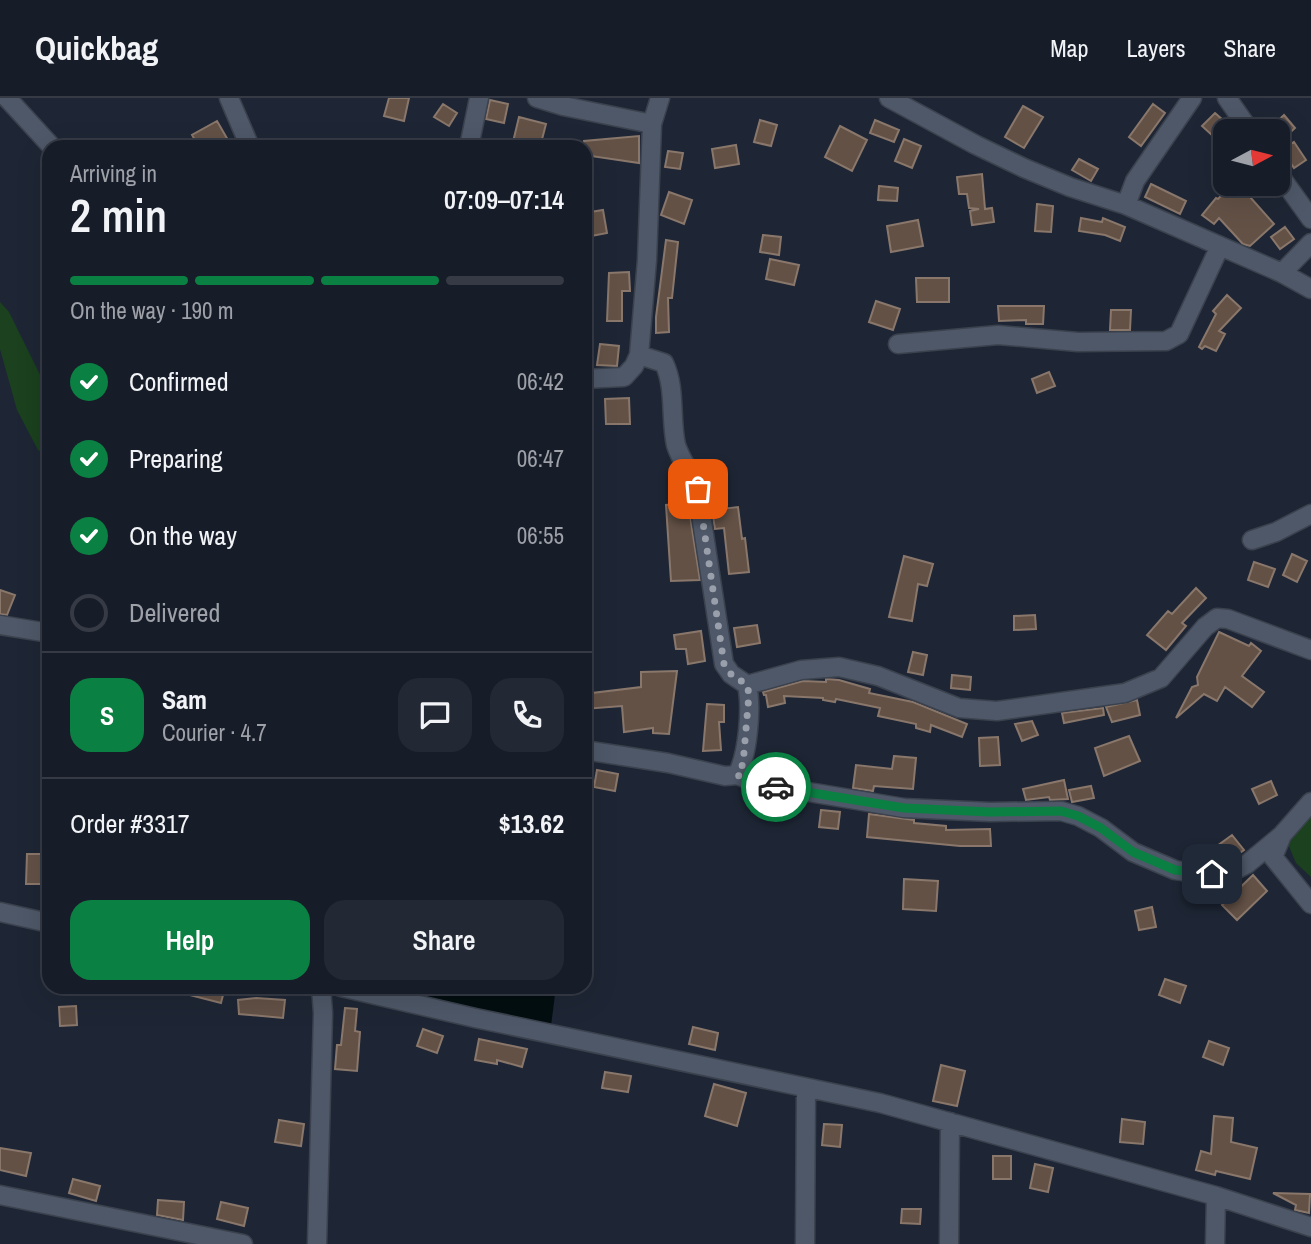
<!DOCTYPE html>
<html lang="en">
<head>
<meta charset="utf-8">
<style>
  body { margin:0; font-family:"Archivo Narrow",sans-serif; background:#232934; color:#f1f3f6; height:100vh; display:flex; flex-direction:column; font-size:26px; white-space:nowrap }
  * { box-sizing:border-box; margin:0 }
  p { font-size:23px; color:#9ea1a8 }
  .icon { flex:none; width:38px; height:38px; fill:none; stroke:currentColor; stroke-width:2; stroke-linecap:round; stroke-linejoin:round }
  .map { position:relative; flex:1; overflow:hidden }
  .sheet { position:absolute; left:42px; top:42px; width:550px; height:854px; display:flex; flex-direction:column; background:#161c28; border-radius:21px; box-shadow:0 7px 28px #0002,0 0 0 2px #353a45 }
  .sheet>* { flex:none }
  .needle { width:46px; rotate:83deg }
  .tools { position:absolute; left:1213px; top:21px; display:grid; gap:14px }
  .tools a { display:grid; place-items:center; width:77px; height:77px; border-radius:14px; background:#161c28; box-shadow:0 7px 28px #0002,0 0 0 2px #353a45; font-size:35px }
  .pin { position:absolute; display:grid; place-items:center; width:60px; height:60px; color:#fff; margin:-30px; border-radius:14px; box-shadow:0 4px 10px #0006 }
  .courier { position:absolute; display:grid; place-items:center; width:70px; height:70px; margin:-35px; border:5px solid #0b8043; border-radius:50%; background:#fff; color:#222; box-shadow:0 2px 9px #0007 }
  .summary em { font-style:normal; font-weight:600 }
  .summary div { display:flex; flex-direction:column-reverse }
  .summary { display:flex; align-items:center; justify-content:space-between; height:119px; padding:0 28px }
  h1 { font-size:46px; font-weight:600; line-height:52px }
  .bar { display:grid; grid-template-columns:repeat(4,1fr); gap:10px 7px; align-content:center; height:84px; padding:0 28px }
  .bar i { height:9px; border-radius:5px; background:#353a45 }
  .bar .current { background:#0b8043 }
  .bar p { grid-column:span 4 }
  .line { display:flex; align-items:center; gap:18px; padding:0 28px; border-top:2px solid #353a45 }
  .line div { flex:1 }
  .round { display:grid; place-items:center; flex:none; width:74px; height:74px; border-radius:21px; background:#232934 }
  ol { padding:0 28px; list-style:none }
  li { display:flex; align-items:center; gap:21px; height:77px }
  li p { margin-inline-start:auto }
  li .icon { padding:7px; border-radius:50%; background:#0b8043; color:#fff; stroke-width:4 }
  li:last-child { color:#9ea1a8 }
  li i { width:38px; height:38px; border:4px solid #353a45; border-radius:50% }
  .primary-button { display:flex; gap:14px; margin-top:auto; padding:14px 28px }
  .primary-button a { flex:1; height:80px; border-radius:21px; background:#0b8043; color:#fff; font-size:28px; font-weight:600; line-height:80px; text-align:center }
  .primary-button a+a { background:#232934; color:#f1f3f6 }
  header { display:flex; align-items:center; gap:42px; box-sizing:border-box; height:98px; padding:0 35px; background:#161c28; border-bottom:2px solid #353a45 }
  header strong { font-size:33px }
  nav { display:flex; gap:38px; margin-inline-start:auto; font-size:24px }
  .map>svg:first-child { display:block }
  .green { fill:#1b411e }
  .water { fill:#030e10 }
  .building { fill:#635146; stroke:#8a776b; stroke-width:2 }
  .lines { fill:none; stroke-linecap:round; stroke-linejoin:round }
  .minor-casing { stroke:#3b424e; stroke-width:21 }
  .minor { stroke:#4e5868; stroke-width:18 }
  .done { stroke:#9aa0ab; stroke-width:7; stroke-dasharray:0 12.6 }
  .route { stroke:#0b8043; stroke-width:9 }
</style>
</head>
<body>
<header>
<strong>Quickbag</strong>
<nav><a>Map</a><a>Layers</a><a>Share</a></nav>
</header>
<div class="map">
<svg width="1311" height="1146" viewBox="0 0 1311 1146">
  <rect width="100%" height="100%" fill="#1e2635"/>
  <path class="green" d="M0,204L9,214L49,295V358L38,352L17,312L0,251Z
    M1311,718V779L1296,765L1288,746Z"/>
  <path class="water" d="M404,889H556L551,928L429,902L403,892Z"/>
  <path class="building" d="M389,0H409L404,23L384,18Z
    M490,2L508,6L504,25L486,21Z
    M443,6L457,15L449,28L434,19Z
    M1153,6L1165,15L1141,48L1129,39Z
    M1023,8L1043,19L1024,50L1005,39Z
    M1215,15L1232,30L1225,33V49L1202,28Z
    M1284,17L1295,30L1283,41L1272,28Z
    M519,19L546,26L540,49L513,44Z
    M760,22L777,27L771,48L754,44Z
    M875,22L899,32L894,44L870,35Z
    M217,23L232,49H199L192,37Z
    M840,28L867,42L852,73L825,59Z
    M639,38V65L584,57V43Z
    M904,41L921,48L912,70L895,63Z
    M1294,44L1306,62L1294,70L1282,52Z
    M736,47L739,66L715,70L712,51Z
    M668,53L683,55L680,71L665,69Z
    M1079,61L1098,71L1091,83L1072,72Z
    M982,76L985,111L992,110L994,124L972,127L970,113L979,111L969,110L967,96H959L957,79Z
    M1151,86L1186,103L1180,116L1145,99Z
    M1232,86H1263L1250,99L1274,126L1250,148L1243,146L1219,120L1214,126L1202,117L1216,100L1218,101Z
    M879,88L898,90L897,103L878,102Z
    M669,94L692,102L684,126L661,117Z
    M1037,106L1053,108L1051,134L1035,133Z
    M603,112L607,135L586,139L584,115Z
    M1081,120L1102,124L1103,120L1125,129L1120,143L1105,137L1079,133Z
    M918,122L923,148L891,154L887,128Z
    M1285,129L1294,141L1280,151L1271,139Z
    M763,137L781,139L779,157L760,154Z
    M666,142L678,144L672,200H668L669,234L656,235V219Z
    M770,161L799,167L794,187L766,181Z
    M629,174L630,193H622V223H607L609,175Z
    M916,180H949V204H917Z
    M1227,197L1241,210L1219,233L1225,236L1216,253L1205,248L1202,251L1199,249L1216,216L1213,213Z
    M876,203L900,211L893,232L869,224Z
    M998,208H1044L1043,226H1026V222L999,223Z
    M1111,212H1131L1130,232H1110Z
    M600,246L619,248L617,268L597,267Z
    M1049,274L1055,288L1037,295L1032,281Z
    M629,300L630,326H606L605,301Z
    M688,405L700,482L671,483L666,407Z
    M738,409L742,441L745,440L749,474L729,476L724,430L715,431L712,412Z
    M1292,456L1307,463L1297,484L1283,477Z
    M904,458L933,466L927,488L918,486L912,523L889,519Z
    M1254,464L1275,471L1268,489L1248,482Z
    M1196,490L1206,500L1182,525L1186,528L1166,552L1147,537L1168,513L1172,516Z
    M0,492L15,497L7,517L0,516Z
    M1035,517L1036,531L1014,532V518Z
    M757,527L760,545L737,549L734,530Z
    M701,533L705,563L688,566L686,551H676L674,537Z
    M1219,534L1249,548L1251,545L1261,553L1242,578L1264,594L1252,609L1225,589L1217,603L1204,596L1176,620L1192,589L1198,587L1197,579Z
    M913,554L927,557L923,577L908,574Z
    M677,573L669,636L653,635V630L624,634L622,608L584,611V596L641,589V574Z
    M952,577L971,579L970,592L951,590Z
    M826,581L839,582L870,591L869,595L913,604L967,626L962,639L931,627L930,634L916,630V626L878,618L880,610L836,601L835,604L823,602V600L784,598L785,605L768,609L766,597H764L763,594L803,583L826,584Z
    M1137,602L1140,617L1112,624L1106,609Z
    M707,606L724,607V624H719L721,652L703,653Z
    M1103,610L1104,617L1064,625L1062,615Z
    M1032,623L1038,637L1022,643L1015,626Z
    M1129,638L1140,663L1104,678L1095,650Z
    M998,639L1000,667L980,668L979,640Z
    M894,658L916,660L913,691L874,688L873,693L853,690L856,667L892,671Z
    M597,672L618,676L615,693L594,689Z
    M1064,682L1068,701L1050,702L1049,699L1026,702L1023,691Z
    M1271,683L1277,697L1259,706L1252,691Z
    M1091,688L1094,700L1072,704L1069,692Z
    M821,712L840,714L838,731L819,729Z
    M869,716L914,722V725L946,728V732L990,731L991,748H960L867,739Z
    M1232,737L1244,752L1229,763L1217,748Z
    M27,756H48V786H26Z
    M1253,777L1267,793L1237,822L1222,807Z
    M904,781L938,783L936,813L903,811Z
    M1152,809L1156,829L1139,832L1135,813Z
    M1165,881L1186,888L1180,905L1159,897Z
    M178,889H225L221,905L178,894Z
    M256,900L285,902L283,920L239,916L238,902Z
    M76,908L77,927L60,928L59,909Z
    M345,910L357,911L355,933L360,934L357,973L335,971L337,947H341Z
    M693,929L718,935L715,952L689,946Z
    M423,931L443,938L437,955L417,948Z
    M479,941L527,951L522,969L497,962V966L475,962Z
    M1209,943L1229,950L1223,967L1203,959Z
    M941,967L965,973L957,1008L933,1003Z
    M605,974L631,978L628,994L602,990Z
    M714,986L746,995L737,1028L705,1018Z
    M1214,1018L1233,1020L1231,1044L1257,1050L1250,1081L1216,1073L1215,1077L1196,1072L1201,1053L1211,1056Z
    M1122,1021L1145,1024L1143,1046L1120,1044Z
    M279,1022L304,1026L301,1048L275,1044Z
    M824,1026L842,1027L840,1049L822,1047Z
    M0,1050L31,1055L26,1078L0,1072Z
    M993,1058H1011V1081H993Z
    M1035,1066L1053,1070L1048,1094L1030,1090Z
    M73,1081L100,1088L96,1103L69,1095Z
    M1273,1095L1310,1096L1309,1115L1295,1112L1296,1107Z
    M158,1102L184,1104L183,1122L157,1117Z
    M221,1104L248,1110L244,1128L217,1121Z
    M902,1111H921L920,1126L901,1125Z"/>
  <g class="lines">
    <g class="minor-casing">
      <path id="minor" d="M7,0L52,49
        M229,0L250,49
        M537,0L563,8L652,26L660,0
        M889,0L976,47L1024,70L1070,89L1126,107L1282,175L1311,191
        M1227,0L1250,33
        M652,26L647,162L639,257L664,265C676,290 670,320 676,347C681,363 692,376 697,391L724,566L731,576L747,587C752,610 748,656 737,677
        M469,49L479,0
        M1278,75L1311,121
        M1126,107L1135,83L1192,0
        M1282,175L1311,145
        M898,246L998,237L1078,244L1166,243L1179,236L1220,148
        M584,281L624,279L634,268L639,257
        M1252,442L1276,434L1311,416
        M0,527L49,535
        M747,587L801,572L839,569L878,578L959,610L997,613L1125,595L1161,580L1205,529L1217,520L1228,521L1311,552
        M584,652L668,665L725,678L737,677L761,686L904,710L990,714L1061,713L1078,718L1101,730L1133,754L1175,772L1193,775L1228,776L1247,766L1282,737L1311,704
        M1282,737L1273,759L1311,806
        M0,814L49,825
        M341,889L475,920L880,1005L1216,1098L1311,1129
        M0,1097L243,1146
        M317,1146L323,915L321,889
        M805,1146L806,991
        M949,1146L950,1024
        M1215,1146L1216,1098"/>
    </g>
    <use href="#minor" class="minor"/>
  </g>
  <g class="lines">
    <path class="done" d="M698,391L724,566L731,576L747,587L749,596L743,666L737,677L761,686L776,689"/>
    <path class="route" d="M776,689L904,710L990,714L1061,713L1078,718L1101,730L1133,754L1175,772L1212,776"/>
  </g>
</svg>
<div class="tools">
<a><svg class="needle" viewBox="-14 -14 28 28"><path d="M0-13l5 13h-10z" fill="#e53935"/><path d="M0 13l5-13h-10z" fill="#9ea1a8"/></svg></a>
</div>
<div class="pin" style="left:698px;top:391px;background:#ea580c"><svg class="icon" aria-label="bag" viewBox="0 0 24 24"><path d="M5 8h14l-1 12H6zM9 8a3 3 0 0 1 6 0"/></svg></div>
<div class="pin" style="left:1212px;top:776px;background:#1f2937"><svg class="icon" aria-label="home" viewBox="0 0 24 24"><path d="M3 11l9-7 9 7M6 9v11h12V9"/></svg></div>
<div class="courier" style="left:776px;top:689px"><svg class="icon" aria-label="car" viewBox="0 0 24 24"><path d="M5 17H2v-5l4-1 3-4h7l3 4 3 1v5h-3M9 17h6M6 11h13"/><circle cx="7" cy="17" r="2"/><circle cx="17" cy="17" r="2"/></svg></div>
<section class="sheet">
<div class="summary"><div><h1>2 min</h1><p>Arriving in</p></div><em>07:09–07:14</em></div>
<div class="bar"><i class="current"></i><i class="current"></i><i class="current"></i><i></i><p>On the way · 190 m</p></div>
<ol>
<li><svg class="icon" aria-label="check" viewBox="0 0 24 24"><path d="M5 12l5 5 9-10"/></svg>Confirmed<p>06:42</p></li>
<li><svg class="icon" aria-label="check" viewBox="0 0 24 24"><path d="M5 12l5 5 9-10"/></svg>Preparing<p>06:47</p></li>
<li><svg class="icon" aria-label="check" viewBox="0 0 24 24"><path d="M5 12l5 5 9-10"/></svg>On the way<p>06:55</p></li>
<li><i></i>Delivered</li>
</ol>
<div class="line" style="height:126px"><b class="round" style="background:#0b8043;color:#fff">S</b><div><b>Sam</b><p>Courier · 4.7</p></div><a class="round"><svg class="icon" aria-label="chat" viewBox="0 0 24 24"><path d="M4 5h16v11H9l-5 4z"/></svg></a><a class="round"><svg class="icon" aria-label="phone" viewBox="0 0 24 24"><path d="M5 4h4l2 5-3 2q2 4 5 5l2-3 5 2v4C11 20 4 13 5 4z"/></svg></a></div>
<div class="line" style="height:91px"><div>Order #3317</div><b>$13.62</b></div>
<div class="primary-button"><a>Help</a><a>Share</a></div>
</section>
</div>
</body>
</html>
